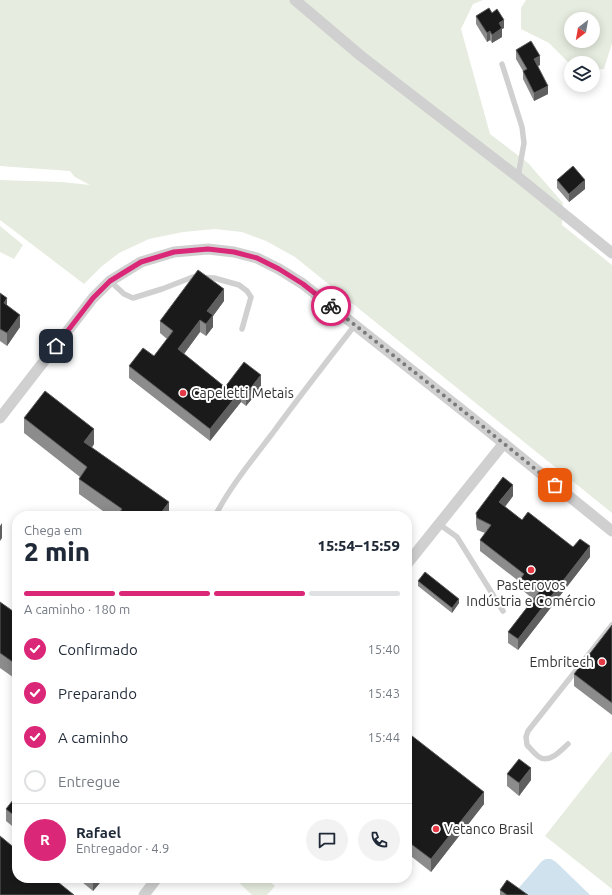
<!DOCTYPE html>
<html lang="pt">
<head>
<meta charset="utf-8">
<style>
  body { margin:0; font-family:Ubuntu,sans-serif; background:#f2f2f3; color:#1f2937; height:100vh; display:flex; flex-direction:column; font-size:15px; white-space:nowrap }
  * { box-sizing:border-box; margin:0 }
  p { font-size:13px; color:#747a83 }
  .icon { flex:none; width:22px; height:22px; fill:none; stroke:currentColor; stroke-width:2; stroke-linecap:round; stroke-linejoin:round }
  .map { position:relative; flex:1; overflow:hidden }
  .panel { position:absolute; left:12px; top:511px; width:400px; height:372px; display:flex; flex-direction:column; background:#fff; border-radius:16px; box-shadow:0 2px 10px #0003 }
  .panel>* { flex:none }
  .needle { width:26px; rotate:211deg }
  .controls { position:absolute; left:564px; top:12px; display:grid; gap:8px }
  .controls a { display:grid; place-items:center; width:36px; height:36px; border-radius:50%; background:#fff; box-shadow:0 2px 10px #0003; font-size:20px }
  .pin { position:absolute; display:grid; place-items:center; width:34px; height:34px; color:#fff; margin:-17px; border-radius:8px; box-shadow:0 2px 6px #0006 }
  .courier { position:absolute; display:grid; place-items:center; width:40px; height:40px; margin:-20px; border:3px solid #db2777; border-radius:50%; background:#fff; color:#222; box-shadow:0 1px 5px #0007 }
  .summary em { font-style:normal; font-weight:800 }
  .summary div { display:flex; flex-direction:column-reverse }
  .summary { display:flex; align-items:center; justify-content:space-between; height:68px; padding:0 12px }
  h1 { font-size:26px; font-weight:800; line-height:30px }
  .bar { display:grid; grid-template-columns:repeat(4,1fr); gap:6px 4px; align-content:center; height:48px; padding:0 12px }
  .bar i { height:5px; border-radius:3px; background:#e0e1e3 }
  .bar .on { background:#db2777 }
  .bar p { grid-column:span 4 }
  .line { display:flex; align-items:center; gap:10px; padding:0 12px; border-top:1px solid #e0e1e3 }
  .line div { flex:1 }
  .round { display:grid; place-items:center; flex:none; width:42px; height:42px; border-radius:21px; background:#f2f2f3 }
  ol { padding:0 12px; list-style:none }
  li { display:flex; align-items:center; gap:12px; height:44px }
  li p { margin-inline-start:auto }
  li .icon { padding:4px; border-radius:50%; background:#db2777; color:#fff; stroke-width:4 }
  li:last-child { color:#747a83 }
  li i { width:22px; height:22px; border:2px solid #e0e1e3; border-radius:50% }
  .map>svg:first-child { display:block }
  .green { fill:#e6ecdf; fill-rule:evenodd }
  .water { fill:#cfe2ee }
  .lines { fill:none; stroke-linecap:round; stroke-linejoin:round }
  .lane { stroke:#d0d0d0; stroke-width:5.5 }
  .street { stroke:#d0d0d0; stroke-width:11 }
  .wall { fill:#8c8c8c }
  .shaded-wall { fill:#5f5f5f }
  .building { fill:#1a1a1a; stroke:#5f5f5f }
  .done { stroke:#7a7a7a; stroke-width:4; stroke-dasharray:0 7.2 }
  .route { stroke:#db2777; stroke-width:5 }
  .poi-dot { fill:#e63946; stroke:#fff; stroke-width:1.5 }
  .labels { text-anchor:middle; dominant-baseline:central; stroke-width:4; stroke-linejoin:round; paint-order:stroke }
  .poi-label { font-size:14px; fill:#333; stroke:#fff; text-anchor:start }
</style>
</head>
<body>
<div class="map">
<svg width="612" height="895" viewBox="0 0 612 895">
  <rect width="100%" height="100%" fill="#fff"/>
  <path class="green" d="M0,0H483L473,4L461,29L490,134L528,163L563,203L562,225L612,265V513L295,257L266,241L242,232L215,229L183,232L149,239L119,253L101,267L84,284L0,220V180L62,182L90,185L75,177L70,171L0,166Z
    M526,0H612V43L604,69L593,70V63H571V65L549,43L521,29V8ZM571,19H593V41H571Z
    M0,226L23,245L14,259L0,252Z
    M612,751V889L545,836Z
    M234,878H266L275,886L267,895H252Z"/>
  <path class="water" d="M546,859H551L556,862L590,895H516L517,890L542,861Z"/>
  <g class="lines">
    <path class="lane" d="M502,64L522,127L524,143L518,177
      M110,281L124,294L133,298L162,289L193,277L214,278L239,285L247,291L251,297L242,329
      M215,516C230,487 252,460 272,434C299,397 327,361 355,325
      M439,524L457,537L503,611
      M568,744C561,750 551,762 541,758C536,756 531,749 527,745L526,737L528,731L612,625"/>
    <path class="street" d="M295,0L361,56L518,177L612,253
      M0,418L93,298L110,281L141,262L174,252L208,249L234,252L257,258L279,269L303,284L481,425L612,531
      M407,564L504,443
      M144,895L157,878"/>
  </g>
  <path class="wall" d="M492,13L504,28L502,29V37L492,43L490,40L487,42L476,24V16Z
    M516,50L540,65L538,66L548,94L534,101L523,79V71L516,59Z
    M557,180L585,189L569,202L557,188Z
    M0,293L20,327L7,346L0,341Z
    M224,301L213,316V327L206,336L200,332L184,354L225,387L261,388L246,406L241,402L210,441L129,378V366L154,356L167,339L160,333V321Z
    M24,418L94,444L92,448L169,516H110L79,494V479L80,477L24,433Z
    M513,496L505,507L522,520L573,547L590,557L518,650L508,643V632L533,599L521,589V583L480,551V540L485,533L477,530L476,524V513Z
    M418,581L459,603L452,613L418,586Z
    M0,602L17,614V680L0,668Z
    M612,625V715L574,686V674Z
    M407,732L484,804L431,872L407,853Z
    M507,774L531,780L519,796L507,786Z
    M17,795V830L6,821V809Z
    M77,878H104L93,891Z
    M500,890L528,895H500Z"/>
  <path class="shaded-wall" d="M504,20V28L502,29V37L492,43V35L499,23Z
    M490,31V40L487,42V33Z
    M540,56V65L534,68V59Z
    M548,86V94L534,101V93Z
    M585,180V189L569,202V194Z
    M224,289V301L213,316V327L206,336V324L207,311Z
    M7,298V311L4,303Z
    M20,315V327L7,346V333Z
    M200,320V332L178,362V349Z
    M261,375V388L246,406V394Z
    M241,390V402L210,441V429Z
    M94,429V444L84,457V442Z
    M513,485V496L499,514V502Z
    M169,502V516H159Z
    M2,523V538L0,541V526Z
    M590,546V557L518,650V639Z
    M459,599V603L452,613V608Z
    M531,768V780L519,796V783Z
    M484,792V804L431,872V859Z
    M94,878H104L93,891V879Z"/>
  <path class="building" d="M489,8L492,13L497,9L504,20L499,23L502,28L492,35L490,31L487,33L476,16Z
    M531,41L540,56L534,59L548,86L534,93L523,71L527,69L516,50Z
    M573,166L585,180L569,194L557,180Z
    M198,270L224,289L207,311L213,315L206,324L200,320L178,349L225,387L244,362L261,375L246,394L241,390L210,429L129,366L143,348L154,356L173,331L160,321Z
    M0,293L7,298L4,303L20,315L7,333L0,329Z
    M45,391L94,429L84,442L169,502L159,516H117L122,509L79,479L87,467L24,418Z
    M503,477L513,485L499,502L522,520L528,512L573,547L580,539L590,546L518,639L508,632L539,592L521,578L524,574L480,540L491,525L477,518L476,513Z
    M425,572L459,599L452,608L418,581Z
    M0,602L17,614V665L0,653Z
    M612,625V703L574,674Z
    M407,732L484,792L431,859L407,841Z
    M519,759L531,768L519,783L507,774Z
    M17,795V818L6,809Z
    M0,836L17,850V878H53L74,895H0Z
    M507,880L528,895H507L500,890Z"/>
  <g class="lines">
    <path class="done" d="M331,306L481,425L555,485"/>
    <path class="route" d="M56,346L93,298L110,281L141,262L174,252L208,249L234,252L257,258L279,269L303,284L331,306"/>
  </g>
  <g class="poi-dot">
    <circle cx="183" cy="393" r="4"/>
    <circle cx="531" cy="570" r="4"/>
    <circle cx="602" cy="662" r="4"/>
    <circle cx="436" cy="829" r="4"/>
  </g>
  <g class="labels">
    <g class="poi-label">
      <text x="191" y="393">Capeletti Metais</text>
      <text x="531" y="585" text-anchor="middle">Pasterovos<tspan x="531" dy="16">Indústria e Comércio</tspan></text>
      <text x="594" y="662" text-anchor="end">Embritech</text>
      <text x="444" y="829">Vetanco Brasil</text>
    </g>
  </g>
</svg>
<div class="controls">
<a><svg class="needle" viewBox="-14 -14 28 28"><path d="M0-13l5 13h-10z" fill="#e53935"/><path d="M0 13l5-13h-10z" fill="#747a83"/></svg></a>
<a><svg class="icon" aria-label="layers" viewBox="0 0 24 24"><path d="M12 4l9 5-9 5-9-5zM3 14l9 5 9-5"/></svg></a>
</div>
<div class="pin" style="left:555px;top:485px;background:#ea580c"><svg class="icon" aria-label="bag" viewBox="0 0 24 24"><path d="M5 8h14l-1 12H6zM9 8a3 3 0 0 1 6 0"/></svg></div>
<div class="pin" style="left:56px;top:346px;background:#1f2937"><svg class="icon" aria-label="home" viewBox="0 0 24 24"><path d="M3 11l9-7 9 7M6 9v11h12V9"/></svg></div>
<div class="courier" style="left:331px;top:306px"><svg class="icon" aria-label="bike" viewBox="0 0 24 24"><circle cx="6" cy="16" r="4"/><circle cx="18" cy="16" r="4"/><path d="M6 16l4-8h5l3 8M10 8l3 8H6M13 5h3"/></svg></div>
<section class="panel">
<div class="summary"><div><h1>2 min</h1><p>Chega em</p></div><em>15:54–15:59</em></div>
<div class="bar"><i class="on"></i><i class="on"></i><i class="on"></i><i></i><p>A caminho · 180 m</p></div>
<ol>
<li><svg class="icon" aria-label="check" viewBox="0 0 24 24"><path d="M5 12l5 5 9-10"/></svg>Confirmado<p>15:40</p></li>
<li><svg class="icon" aria-label="check" viewBox="0 0 24 24"><path d="M5 12l5 5 9-10"/></svg>Preparando<p>15:43</p></li>
<li><svg class="icon" aria-label="check" viewBox="0 0 24 24"><path d="M5 12l5 5 9-10"/></svg>A caminho<p>15:44</p></li>
<li><i></i>Entregue</li>
</ol>
<div class="line" style="height:72px"><b class="round" style="background:#db2777;color:#fff">R</b><div><b>Rafael</b><p>Entregador · 4.9</p></div><a class="round"><svg class="icon" aria-label="chat" viewBox="0 0 24 24"><path d="M4 5h16v11H9l-5 4z"/></svg></a><a class="round"><svg class="icon" aria-label="phone" viewBox="0 0 24 24"><path d="M5 4h4l2 5-3 2q2 4 5 5l2-3 5 2v4C11 20 4 13 5 4z"/></svg></a></div>
</section>
</div>
</body>
</html>
